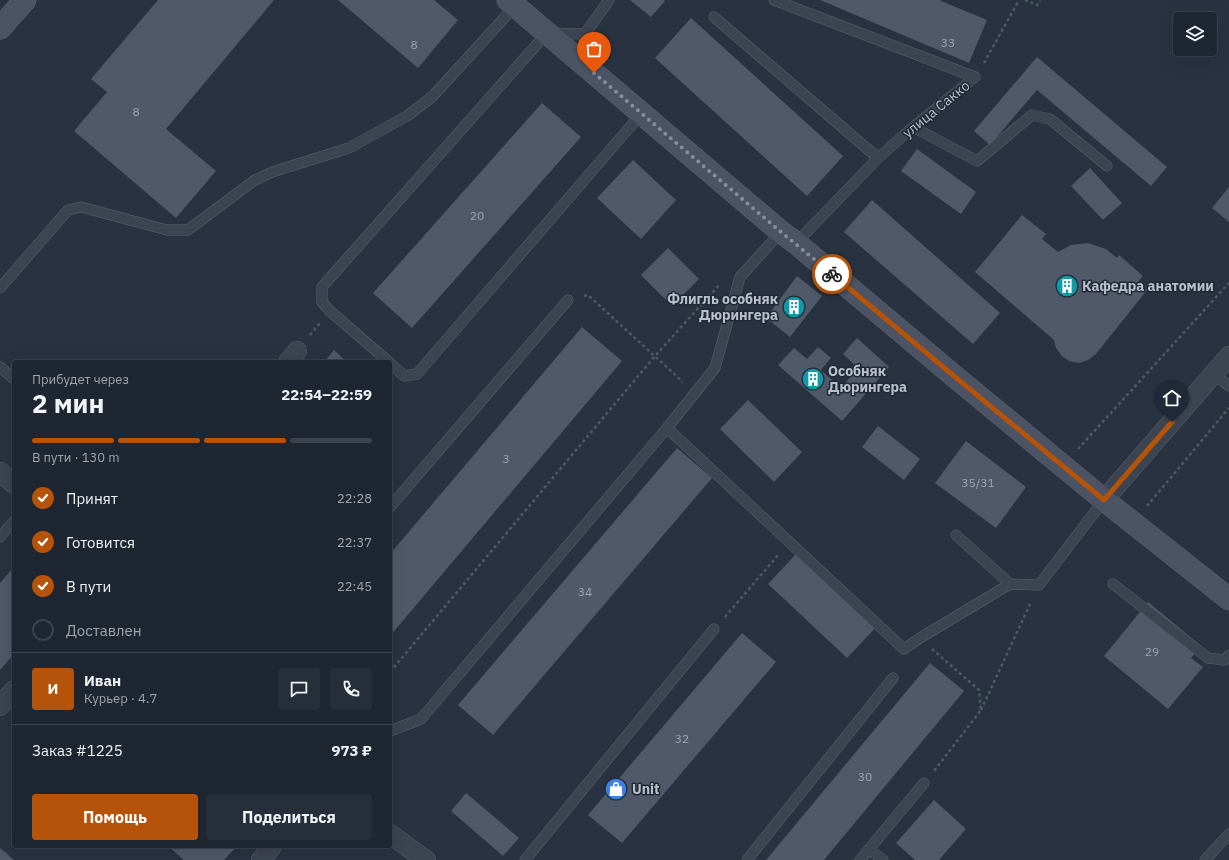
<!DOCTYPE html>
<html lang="ru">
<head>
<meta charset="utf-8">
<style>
  body { margin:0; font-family:"IBM Plex Sans",sans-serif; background:#262e39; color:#f1f3f6; height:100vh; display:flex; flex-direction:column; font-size:15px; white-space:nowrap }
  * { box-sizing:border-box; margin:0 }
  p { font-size:13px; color:#a1a5ab }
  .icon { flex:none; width:22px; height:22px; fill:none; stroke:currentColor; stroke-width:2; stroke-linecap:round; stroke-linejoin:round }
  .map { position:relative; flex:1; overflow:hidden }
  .side { position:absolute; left:12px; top:360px; width:380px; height:488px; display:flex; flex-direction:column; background:#1e2631; border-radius:4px; box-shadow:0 4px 16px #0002,0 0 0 1px #3c434d }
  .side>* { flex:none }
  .controls { position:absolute; left:1173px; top:12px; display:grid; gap:8px }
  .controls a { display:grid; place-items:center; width:44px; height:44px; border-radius:4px; background:#1e2631; box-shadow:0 4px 16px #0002,0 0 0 1px #3c434d; font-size:20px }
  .pin { position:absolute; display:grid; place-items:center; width:34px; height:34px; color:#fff; margin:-41px -17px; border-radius:50% 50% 50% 0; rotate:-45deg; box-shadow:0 0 4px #0007 }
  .pin .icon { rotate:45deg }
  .courier { position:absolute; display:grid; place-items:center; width:40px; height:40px; margin:-20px; border:3px solid #b45309; border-radius:50%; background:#fff; color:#222; box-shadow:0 1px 5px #0007 }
  .overview em { font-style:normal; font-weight:700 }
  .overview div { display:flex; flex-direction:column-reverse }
  .overview { display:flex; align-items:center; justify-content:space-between; height:68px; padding:0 20px }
  h1 { font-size:26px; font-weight:700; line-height:30px }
  .bar { display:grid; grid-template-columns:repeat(4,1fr); gap:6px 4px; align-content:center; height:48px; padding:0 20px }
  .bar i { height:5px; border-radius:3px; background:#3c434d }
  .bar .selected { background:#b45309 }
  .bar p { grid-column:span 4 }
  .line { display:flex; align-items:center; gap:10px; padding:0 20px; border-top:1px solid #3c434d }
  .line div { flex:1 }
  .round { display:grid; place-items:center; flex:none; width:42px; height:42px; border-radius:4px; background:#262e39 }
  ol { padding:0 20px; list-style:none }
  li { display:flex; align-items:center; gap:12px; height:44px }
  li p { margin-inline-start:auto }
  li .icon { padding:4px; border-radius:50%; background:#b45309; color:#fff; stroke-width:4 }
  li:last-child { color:#a1a5ab }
  li i { width:22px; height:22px; border:2px solid #3c434d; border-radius:50% }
  .action { display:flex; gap:8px; margin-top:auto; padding:8px 20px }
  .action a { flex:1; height:46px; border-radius:4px; background:#b45309; color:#fff; font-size:16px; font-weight:700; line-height:46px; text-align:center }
  .action a+a { background:#262e39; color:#f1f3f6 }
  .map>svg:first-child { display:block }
  .building { fill:#4f596a }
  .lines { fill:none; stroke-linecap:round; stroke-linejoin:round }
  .lane-casing { stroke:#5a626e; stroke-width:11 }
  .street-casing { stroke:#5a626e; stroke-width:20 }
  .secondary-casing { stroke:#5a626e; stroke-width:23 }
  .path { stroke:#4b5d61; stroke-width:2.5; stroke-dasharray:3 3; stroke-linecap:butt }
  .lane { stroke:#3c4451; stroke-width:10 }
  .street { stroke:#3c4451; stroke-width:19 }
  .secondary { stroke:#4b5364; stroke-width:22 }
  .done { stroke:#868e9b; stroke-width:4; stroke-dasharray:0 7.2 }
  .route { stroke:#b45309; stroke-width:5 }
  .labels { text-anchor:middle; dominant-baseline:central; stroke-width:3; stroke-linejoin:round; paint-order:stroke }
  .number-label { font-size:12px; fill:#9ea6b3 }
  .street-label { font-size:14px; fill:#b9c0cb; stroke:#212936 }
  .poi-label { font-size:14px; font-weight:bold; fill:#b9c0cb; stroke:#212936; text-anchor:start }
</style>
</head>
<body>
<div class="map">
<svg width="1229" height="860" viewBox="0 0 1229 860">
  <rect width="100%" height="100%" fill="#283241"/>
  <path class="building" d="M158,0H274L166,129L216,171L176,218L74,131L107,92L91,79Z
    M338,0H434L458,20L418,68Z
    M630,0H664L665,1L651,17Z
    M820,0H939L987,20L969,63Z
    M691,18L843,156L807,196L655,58Z
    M1037,57L1167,167L1151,186L1037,90L990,145L974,131Z
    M542,103L581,137L412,328L373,293Z
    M917,149L976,192L961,214L901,171Z
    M633,160L676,200L641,239L597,198Z
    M1090,168L1122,203L1103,220L1071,186Z
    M1229,187V222L1212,208Z
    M872,200L1000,313L973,344L844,232Z
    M1022,215L1046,234L1042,239L1058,252L1071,245L1088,243L1106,249L1117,258L1119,255L1143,276L1138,282L1147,290L1096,354L1088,360L1079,363L1069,361L1062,356L1056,348L1054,340L975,272Z
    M668,248L699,279L672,306L641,275Z
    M797,276L822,296L790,337L766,318Z
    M582,327L622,361L390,636V554Z
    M857,338L889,367L842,421L778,365L794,348L807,359L818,347L831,358L821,370L841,388L858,368L843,354Z
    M334,350L347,362H324Z
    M748,400L802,452L774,482L720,429Z
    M878,426L920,459L904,480L862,447Z
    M966,441L1026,487L996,528L935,483Z
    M677,448L712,478L493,735L458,705Z
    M799,551L878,625L847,658L768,584Z
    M14,567V654L0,670V583Z
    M1148,602L1201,646L1191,658L1203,667L1168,709L1104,656Z
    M742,633L776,662L622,843L588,815Z
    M930,663L964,691L824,860H766Z
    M466,793L519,838L503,856L451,811Z
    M934,800L966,829L939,860H915L896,843Z
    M168,846H237L224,860H184Z
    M0,848L14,860H0Z"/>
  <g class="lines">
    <g class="lane-casing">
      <path id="lane" d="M774,0L975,77L913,127L878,158L796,243
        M714,17L878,158
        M913,127L977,161L1032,115L1050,119L1107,166
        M0,288L68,210L81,207L167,230H188L255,180L272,172L349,148L407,116L432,97L515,6
        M389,362L330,311L322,302V287L547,33L585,34L609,0
        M390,363L404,376L417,374L642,113
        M0,367L14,379
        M1213,374L1229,386
        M667,428L904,649L920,638L1010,584L1039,585L1104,500
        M390,507L568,300
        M956,535L1010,584
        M0,537L14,521
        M1113,584L1208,658L1225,660L1229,655
        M390,731L421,719L667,428L715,368L740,277L781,232
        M869,849L883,860
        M525,860L714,629
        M747,860L893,678
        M860,860L924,783
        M1205,860L1229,834"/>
    </g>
    <g class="street-casing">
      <path id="street" d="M288,362L297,351
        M0,472L14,484
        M1104,500L1229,356
        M0,706L14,690
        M390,834L426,860
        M261,860L272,846"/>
    </g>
    <g class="secondary-casing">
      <path id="secondary" d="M508,0L781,232L796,243L954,376L1104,500L1229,599
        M0,28L25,0"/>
    </g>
    <path class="path" d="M1025,0L1037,5L1040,0
      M984,63L1019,0
      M584,296L588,295L683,382
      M310,335L320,323
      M1078,449L1229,283
      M1147,506L1229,408
      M725,617L779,554
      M932,649L979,690L981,710L934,771
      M390,672L655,356L720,284
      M981,710L1031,602"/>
    <use href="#lane" class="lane"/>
    <use href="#street" class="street"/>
    <use href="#secondary" class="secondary"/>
  </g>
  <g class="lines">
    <path class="done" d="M594,73L781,232L832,274"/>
    <path class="route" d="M832,274L954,376L1104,500L1172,422"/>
  </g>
  <defs>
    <g id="building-disc" transform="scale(1.15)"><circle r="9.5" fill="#0f9aa8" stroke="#212936"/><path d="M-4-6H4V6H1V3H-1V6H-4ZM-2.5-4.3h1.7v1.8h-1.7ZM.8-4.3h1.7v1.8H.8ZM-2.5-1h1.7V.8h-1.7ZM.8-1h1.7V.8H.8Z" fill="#fff"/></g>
    <g id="shop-disc" transform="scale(1.15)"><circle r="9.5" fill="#3f7fe0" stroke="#212936"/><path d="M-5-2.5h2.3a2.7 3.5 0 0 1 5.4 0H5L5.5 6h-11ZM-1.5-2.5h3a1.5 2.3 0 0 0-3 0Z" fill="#fff"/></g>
  </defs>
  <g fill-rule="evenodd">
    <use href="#building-disc" x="1067" y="286"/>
    <use href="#building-disc" x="794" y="307"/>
    <use href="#building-disc" x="813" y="379"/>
    <use href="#shop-disc" x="616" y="789"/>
  </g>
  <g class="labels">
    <g class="number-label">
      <text x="948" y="42">33</text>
      <text x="414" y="44">8</text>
      <text x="136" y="111">8</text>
      <text x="477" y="215">20</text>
      <text x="506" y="458">3</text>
      <text x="978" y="482">35/31</text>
      <text x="585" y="591">34</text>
      <text x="1152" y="651">29</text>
      <text x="682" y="738">32</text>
      <text x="865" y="776">30</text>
    </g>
    <g class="street-label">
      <text transform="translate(936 109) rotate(-39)">улица Сакко</text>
    </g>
    <g class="poi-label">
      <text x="1082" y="286">Кафедра анатомии</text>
      <text x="778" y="299" text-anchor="end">Флигль особняк<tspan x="778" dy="16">Дюрингера</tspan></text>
      <text x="828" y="371">Особняк<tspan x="828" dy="16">Дюрингера</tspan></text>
      <text x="632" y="789">Unit</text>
    </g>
  </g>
</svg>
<div class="controls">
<a><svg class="icon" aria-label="layers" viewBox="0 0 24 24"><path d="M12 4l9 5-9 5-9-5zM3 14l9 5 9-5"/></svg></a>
</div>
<div class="pin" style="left:594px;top:73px;background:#ea580c"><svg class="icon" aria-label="bag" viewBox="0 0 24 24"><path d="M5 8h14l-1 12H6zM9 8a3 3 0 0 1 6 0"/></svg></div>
<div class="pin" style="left:1172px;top:422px;background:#1f2937"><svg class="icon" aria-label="home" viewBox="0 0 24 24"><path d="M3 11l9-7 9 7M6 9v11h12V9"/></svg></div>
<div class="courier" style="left:832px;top:274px"><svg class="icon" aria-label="bike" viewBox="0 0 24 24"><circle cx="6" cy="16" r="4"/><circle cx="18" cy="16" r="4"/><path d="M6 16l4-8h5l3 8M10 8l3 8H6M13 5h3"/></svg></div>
<section class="side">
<div class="overview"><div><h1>2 мин</h1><p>Прибудет через</p></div><em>22:54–22:59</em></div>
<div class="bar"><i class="selected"></i><i class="selected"></i><i class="selected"></i><i></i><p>В пути · 130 m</p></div>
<ol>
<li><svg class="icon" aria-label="check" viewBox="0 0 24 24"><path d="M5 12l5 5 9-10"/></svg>Принят<p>22:28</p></li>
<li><svg class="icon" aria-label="check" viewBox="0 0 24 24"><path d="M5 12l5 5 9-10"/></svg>Готовится<p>22:37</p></li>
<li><svg class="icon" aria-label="check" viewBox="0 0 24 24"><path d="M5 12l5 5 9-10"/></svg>В пути<p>22:45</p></li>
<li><i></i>Доставлен</li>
</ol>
<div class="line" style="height:72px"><b class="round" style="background:#b45309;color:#fff">И</b><div><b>Иван</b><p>Курьер · 4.7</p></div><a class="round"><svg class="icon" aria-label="chat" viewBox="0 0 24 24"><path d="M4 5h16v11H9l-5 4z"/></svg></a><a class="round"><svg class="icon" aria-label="phone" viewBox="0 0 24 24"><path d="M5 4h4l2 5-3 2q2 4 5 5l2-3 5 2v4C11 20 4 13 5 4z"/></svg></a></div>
<div class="line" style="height:52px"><div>Заказ #1225</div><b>973 ₽</b></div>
<div class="action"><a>Помощь</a><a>Поделиться</a></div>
</section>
</div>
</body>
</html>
